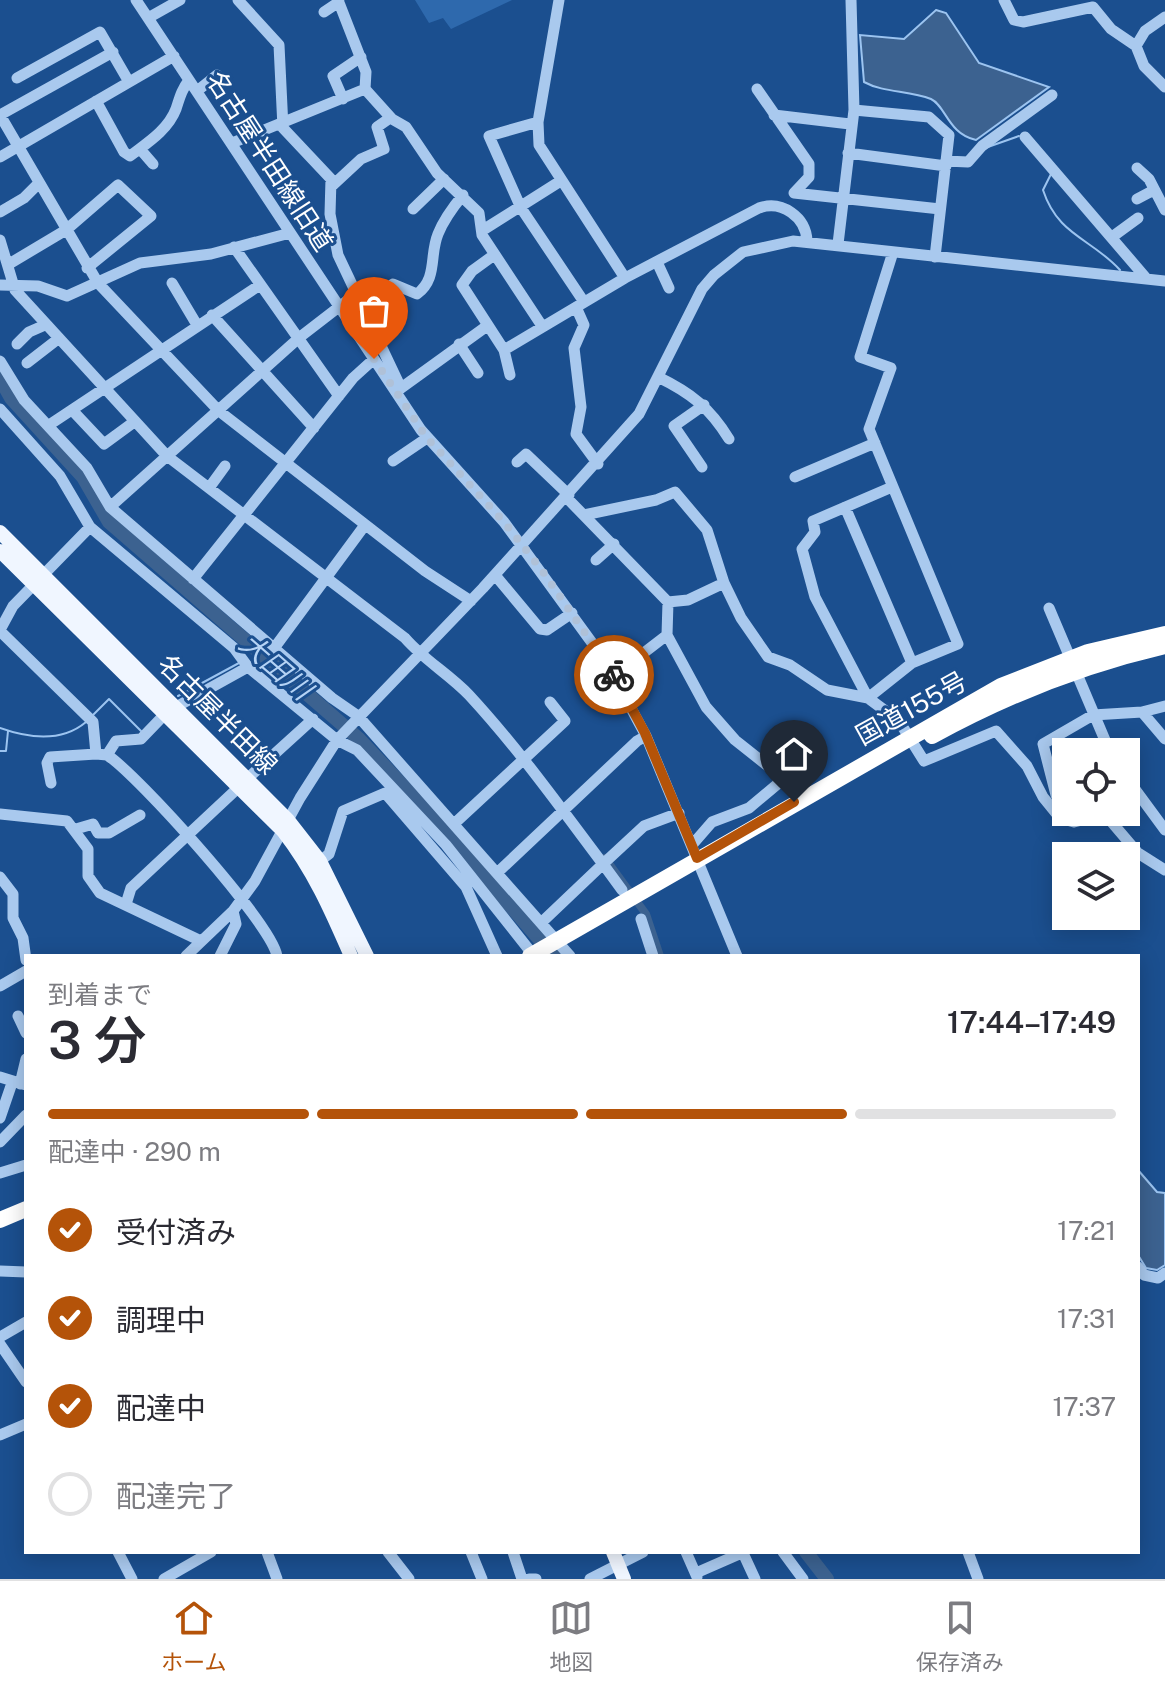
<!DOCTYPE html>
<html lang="ja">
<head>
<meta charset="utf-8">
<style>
  body { margin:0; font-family:"Public Sans","Noto Sans JP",sans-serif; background:#f7f7f7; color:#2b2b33; height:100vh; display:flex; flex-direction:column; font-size:30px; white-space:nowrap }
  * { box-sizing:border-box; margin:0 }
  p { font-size:26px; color:#7c7c81 }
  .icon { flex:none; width:44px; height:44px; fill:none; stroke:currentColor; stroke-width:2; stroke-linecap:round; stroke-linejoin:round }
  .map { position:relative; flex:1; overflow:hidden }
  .side { position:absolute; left:24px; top:954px; width:1116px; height:600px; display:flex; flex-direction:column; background:#fff; border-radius:0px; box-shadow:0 4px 20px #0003 }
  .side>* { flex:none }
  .fabs { position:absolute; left:1052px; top:738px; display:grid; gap:16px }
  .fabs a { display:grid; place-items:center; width:88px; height:88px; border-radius:0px; background:#fff; box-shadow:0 4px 20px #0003; font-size:40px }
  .pin { position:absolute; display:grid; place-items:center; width:68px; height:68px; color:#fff; margin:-82px -34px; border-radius:50% 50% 50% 0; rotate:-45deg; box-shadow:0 0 8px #0007 }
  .pin .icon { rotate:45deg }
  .courier { position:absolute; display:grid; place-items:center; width:80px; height:80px; margin:-40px; border:6px solid #b45309; border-radius:50%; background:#fff; color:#222; box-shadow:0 2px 10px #0007 }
  .headline em { font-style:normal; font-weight:600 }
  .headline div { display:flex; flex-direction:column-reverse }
  .headline { display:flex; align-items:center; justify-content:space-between; height:136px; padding:0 24px }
  h1 { font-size:52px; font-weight:600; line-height:60px }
  .bar { display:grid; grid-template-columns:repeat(4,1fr); gap:12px 8px; align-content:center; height:96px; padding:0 24px }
  .bar i { height:10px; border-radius:6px; background:#e1e1e2 }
  .bar .selected { background:#b45309 }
  .bar p { grid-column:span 4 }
  ol { padding:0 24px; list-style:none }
  li { display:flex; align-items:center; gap:24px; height:88px }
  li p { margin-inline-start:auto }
  li .icon { padding:8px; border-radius:50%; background:#b45309; color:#fff; stroke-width:4 }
  li:last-child { color:#7c7c81 }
  li i { width:44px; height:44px; border:4px solid #e1e1e2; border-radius:50% }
  .dock { display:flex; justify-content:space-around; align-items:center; height:112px; border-top:2px solid #e1e1e2; background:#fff; font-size:22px; color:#7c7c81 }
  .dock a { display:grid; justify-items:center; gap:4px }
  .dock .selected { color:#b45309 }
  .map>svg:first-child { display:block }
  .green { fill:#2e69ad }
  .water { fill:#3c6290; stroke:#9cc4f0; stroke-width:2 }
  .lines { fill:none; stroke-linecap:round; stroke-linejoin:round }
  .stream { stroke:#9cc4f0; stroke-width:2 }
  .canal { stroke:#3c6290; stroke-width:8 }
  .river { stroke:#3c6290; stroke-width:14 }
  .minor { stroke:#a9c9ee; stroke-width:11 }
  .major { stroke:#f0f6ff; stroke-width:14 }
  .highway { stroke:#fff; stroke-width:16 }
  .done { stroke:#afc1d8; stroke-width:8; stroke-dasharray:0 14.4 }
  .route { stroke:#b45309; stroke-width:10 }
  .labels { text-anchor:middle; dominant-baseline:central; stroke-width:6; stroke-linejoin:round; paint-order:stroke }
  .street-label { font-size:26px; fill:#fff; stroke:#1b4f8f }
  .water-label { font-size:28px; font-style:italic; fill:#b5d3f5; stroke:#1b4f8f }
</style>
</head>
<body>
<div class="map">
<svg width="1165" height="1579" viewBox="0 0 1165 1579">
  <rect width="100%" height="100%" fill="#1b4f8f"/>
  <path class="green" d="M415,0H512L451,29L443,18L429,23Z"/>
  <path class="water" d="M936,10L946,13L979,63L1049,87L976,140C948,134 946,106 931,99C909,90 884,93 864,82L860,35L904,39Z
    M1138,1170L1157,1192L1165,1193V1265L1157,1270L1146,1268L1138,1255Z"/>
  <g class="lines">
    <path class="stream" d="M985,148L1019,136
      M1051,174L1043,190C1058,236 1091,238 1120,270
      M178,696L239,663
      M93,715L109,699L142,732
      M0,728C28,738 61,743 86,722
      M0,751H6L8,731"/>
    <path class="canal" d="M605,858L646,914L660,956"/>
    <path class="river" d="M0,378L11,398L83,477L109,522L359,739L439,824L554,956
      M806,1552L827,1579"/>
    <path class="minor" d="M136,0L421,430L504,522L606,662L646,736L737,956
      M238,0L279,45L283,128L331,179L330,214L338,255L401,388
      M338,0L366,72L365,89L392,119L406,127L437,173L479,213L482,235L542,326
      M559,0L538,122L539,145L625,278
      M1004,0L1014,20L1023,22L1093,7L1111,29L1136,46
      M324,12L339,2
      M1165,17L1145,31L1136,46L1144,66L1165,87
      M148,18L180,0
      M17,78L100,32L129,82
      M757,89L809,164V177L794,193L940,209
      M197,91L217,75
      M343,99L333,76L361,57
      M96,101L124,152L130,156C147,143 168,130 176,109C180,97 181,91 189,80
      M854,110L929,117L949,135L935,257
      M0,115L98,283L219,411L425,571L471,601
      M0,115L113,52
      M774,115L850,124
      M538,122L489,136L521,208L584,302
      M1025,137L1146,278
      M232,143L365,89
      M140,149L153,164
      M848,153L946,166
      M0,157L174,56
      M946,161L968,162L982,146L1052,95
      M1137,168L1149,179L1165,210
      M333,185L361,159L384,149L377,127L390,118
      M1137,199L1154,190
      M413,209L444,179
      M0,212L24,198L38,184
      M483,230L559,182
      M1112,237L1138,218
      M0,240L15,290L167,456L405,638C424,660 449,674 469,695C518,748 560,807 603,864L542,922
      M838,244L854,110L851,0
      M234,247L339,396
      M494,255L472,271L462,285L504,350L625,278L759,208C782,200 806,217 807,241
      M657,262L669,288
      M9,264L66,230L118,185L151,216L87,268
      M172,283L197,325
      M0,285L38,286L67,296L140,263L211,254L290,233
      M363,302L372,301L393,284L417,294C438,278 429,256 438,234C444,219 453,207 463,195
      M576,307L584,325L574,348L581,407L576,434L598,464
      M212,315L314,428
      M17,344L29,332L45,325
      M459,344L478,373
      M504,350L510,375
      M0,361L24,400L87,468L110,507L332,698L358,716L570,956
      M27,363L58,339
      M658,377C691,393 710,408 729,439
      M397,391L487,326
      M0,409L60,476L90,527L234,648L248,667L337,740L357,750L446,845L534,956
      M72,410L104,444L134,422
      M49,425L260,285
      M393,461L427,438
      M517,462L526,454L569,495
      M702,467L674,426L704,405
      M795,477L875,443
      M209,488L225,466
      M566,497L668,602L667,635L706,707L735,740L773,770L780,782L749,808L712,822L692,845
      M110,507L300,337L357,293
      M845,507L912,663
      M584,515L656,500L675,492L707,530L724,583
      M596,560L614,544
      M495,575L540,629L547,630L572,613
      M193,579L353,378L374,359
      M668,602L688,600L724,583L741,618L768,657L790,665L827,690L868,698L899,721L924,761L996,731L1027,766L1043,797L1060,818L1074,822L1105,814
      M1049,608L1110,752
      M0,630L13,606L90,527
      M0,631L93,722L96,754L107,755L116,741L141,739L166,713
      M275,647L365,525
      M641,655L667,635
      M868,698L912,663L958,644L869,429L891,368L860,357L893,252
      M868,698L815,597L802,549L815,532L813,521L892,487
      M176,707L248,667
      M1142,712L1165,739
      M107,755C137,774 272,924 277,956
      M1126,777L1165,830
      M248,778L313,719
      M51,783L47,763L50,757L96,754
      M1066,809L1056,795L1043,744L1093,715L1142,712L1165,706
      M1075,812H1080
      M1103,812L1138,853L1165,870
      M0,814L67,821L88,849V876L100,893L201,941
      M455,823L565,721L550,702
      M76,829L93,824L98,833H109L140,815
      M320,861L329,854L343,811L385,793L466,887L497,956
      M497,873L637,741L646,736
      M0,877L13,894V918L23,938L26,960
      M622,890L603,864L644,826L679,813
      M126,904L131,888L239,787
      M641,919L653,956
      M186,956L233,911L255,881L300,798L337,740L483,588L639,414L702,289L714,275L743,252L793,241L1165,281
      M220,956L236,924L233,911
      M0,986L26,971
      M18,1016L26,1033
      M0,1077L26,1085
      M20,1084L26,1059
      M0,1118L12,1083
      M0,1142L26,1115
      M0,1173L26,1165
      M1138,1267L1144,1275L1158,1278L1165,1273
      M0,1271L26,1272
      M0,1337L26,1322
      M0,1344L26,1382
      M0,1435L26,1424
      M118,1552L132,1579
      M267,1552L277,1579
      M388,1552L409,1579
      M471,1552L482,1579
      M513,1552L522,1579
      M686,1552L697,1577
      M783,1552L803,1579
      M968,1552L978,1579
      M743,1553L755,1579
      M696,1573L744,1552
      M164,1579L211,1552
      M529,1579H536
      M590,1579L643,1552"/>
    <path class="major" d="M0,532L288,820L320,861L367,956
      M0,551L283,831C314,871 331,910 351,956
      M613,1552L624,1579"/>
    <path class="highway" d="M932,736C1007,695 1082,665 1165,646
      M530,956L1001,686L1088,652L1165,634
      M0,1220L26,1209"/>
  </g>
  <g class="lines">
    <path class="done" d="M374,359L427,438L504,522L541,569L614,675"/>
    <path class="route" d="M614,675L645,733L697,858L794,802"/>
  </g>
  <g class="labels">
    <g class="street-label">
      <text transform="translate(270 161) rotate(57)">名古屋半田線旧道</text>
      <text transform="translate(911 708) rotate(-29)">国道155号</text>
      <text transform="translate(218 714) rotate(45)">名古屋半田線</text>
    </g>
    <g class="water-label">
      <text transform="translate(276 666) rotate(41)">大田川</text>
    </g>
  </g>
</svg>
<div class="fabs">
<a><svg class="icon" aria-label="locate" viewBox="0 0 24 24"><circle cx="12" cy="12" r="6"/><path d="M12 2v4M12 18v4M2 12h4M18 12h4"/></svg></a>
<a><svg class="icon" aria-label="layers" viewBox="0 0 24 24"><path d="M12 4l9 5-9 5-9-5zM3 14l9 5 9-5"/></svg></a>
</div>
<div class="pin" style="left:374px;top:359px;background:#ea580c"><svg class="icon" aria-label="bag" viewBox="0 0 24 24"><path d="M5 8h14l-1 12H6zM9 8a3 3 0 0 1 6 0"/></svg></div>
<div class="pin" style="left:794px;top:802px;background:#1f2937"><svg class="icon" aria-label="home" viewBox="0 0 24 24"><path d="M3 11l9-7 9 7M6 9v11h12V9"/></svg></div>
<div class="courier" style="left:614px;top:675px"><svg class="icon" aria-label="bike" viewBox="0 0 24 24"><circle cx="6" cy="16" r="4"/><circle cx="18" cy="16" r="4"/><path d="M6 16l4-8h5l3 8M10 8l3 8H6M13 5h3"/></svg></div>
<section class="side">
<div class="headline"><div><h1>3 分</h1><p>到着まで</p></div><em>17:44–17:49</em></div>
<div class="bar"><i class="selected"></i><i class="selected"></i><i class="selected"></i><i></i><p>配達中 · 290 m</p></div>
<ol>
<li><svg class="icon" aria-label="check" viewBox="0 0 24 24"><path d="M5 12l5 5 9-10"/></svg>受付済み<p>17:21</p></li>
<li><svg class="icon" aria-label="check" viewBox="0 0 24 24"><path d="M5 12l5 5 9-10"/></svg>調理中<p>17:31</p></li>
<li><svg class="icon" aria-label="check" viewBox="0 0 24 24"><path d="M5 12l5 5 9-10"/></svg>配達中<p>17:37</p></li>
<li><i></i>配達完了</li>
</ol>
</section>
</div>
<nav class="dock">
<a class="selected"><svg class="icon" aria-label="home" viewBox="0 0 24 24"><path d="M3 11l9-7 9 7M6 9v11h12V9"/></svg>ホーム</a>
<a><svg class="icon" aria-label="map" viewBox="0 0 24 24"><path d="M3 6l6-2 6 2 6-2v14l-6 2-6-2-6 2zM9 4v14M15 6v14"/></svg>地図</a>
<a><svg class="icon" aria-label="saved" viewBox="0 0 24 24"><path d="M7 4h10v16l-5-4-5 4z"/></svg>保存済み</a>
</nav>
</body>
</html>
